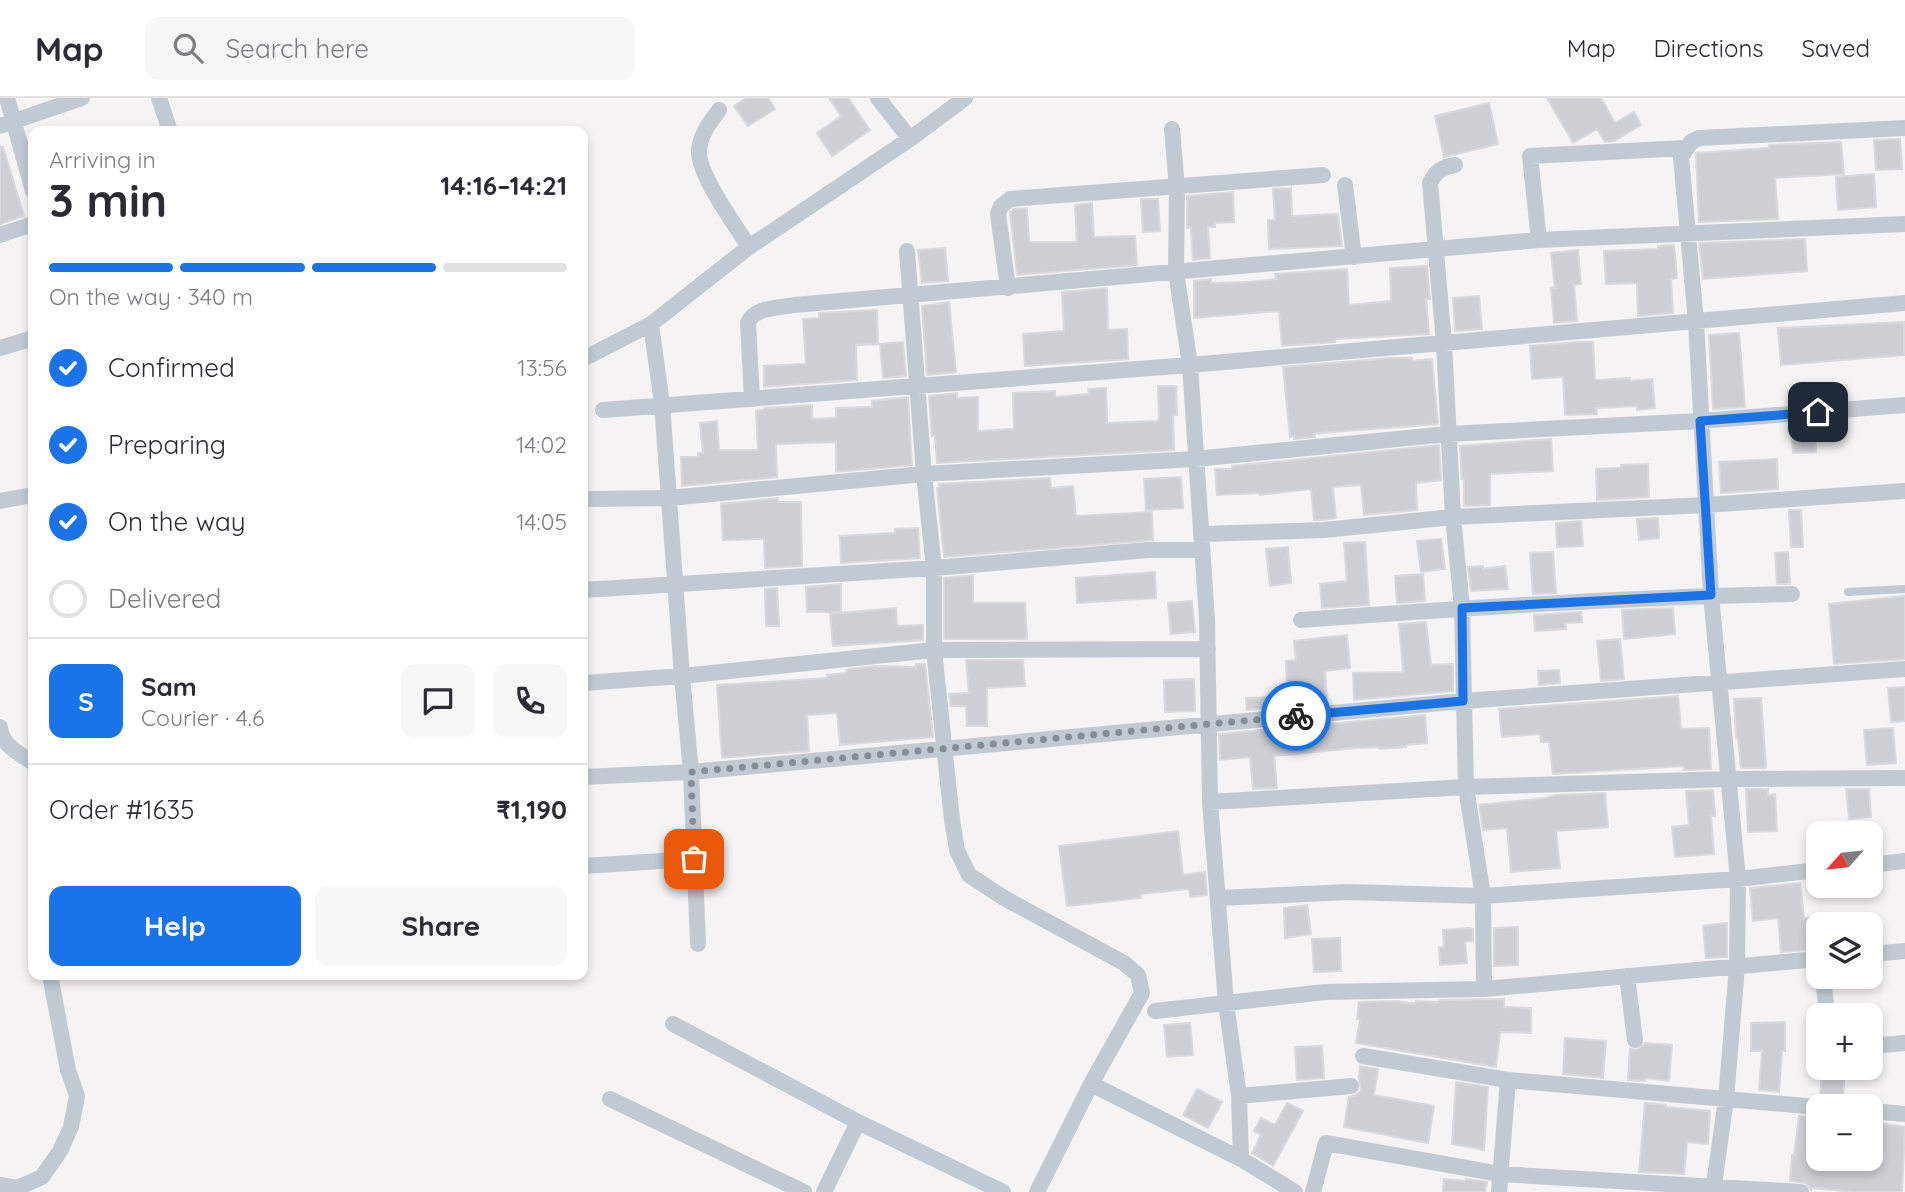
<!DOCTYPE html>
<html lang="en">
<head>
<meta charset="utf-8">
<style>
  body { margin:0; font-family:Quicksand,sans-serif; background:#f7f7f7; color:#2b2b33; height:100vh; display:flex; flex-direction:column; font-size:26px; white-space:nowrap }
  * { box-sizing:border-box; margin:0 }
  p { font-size:23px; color:#7c7c81 }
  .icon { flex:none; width:38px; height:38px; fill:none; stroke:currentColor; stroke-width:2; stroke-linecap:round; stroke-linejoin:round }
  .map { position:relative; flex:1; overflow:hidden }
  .sheet { position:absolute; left:28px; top:28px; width:560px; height:854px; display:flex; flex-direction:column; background:#fff; border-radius:14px; box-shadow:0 4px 10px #0003 }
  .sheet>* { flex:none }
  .needle { width:46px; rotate:243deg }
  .controls { position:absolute; left:1806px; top:723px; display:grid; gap:14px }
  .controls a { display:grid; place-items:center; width:77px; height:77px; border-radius:14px; background:#fff; box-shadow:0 4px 10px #0003; font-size:35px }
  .pin { position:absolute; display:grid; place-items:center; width:60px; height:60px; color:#fff; margin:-30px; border-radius:14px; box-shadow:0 4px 10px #0006 }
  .courier { position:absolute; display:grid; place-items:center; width:70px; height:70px; margin:-35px; border:5px solid #1a73e8; border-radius:50%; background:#fff; color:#222; box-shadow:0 2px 9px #0007 }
  .overview em { font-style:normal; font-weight:800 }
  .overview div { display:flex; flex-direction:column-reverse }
  .overview { display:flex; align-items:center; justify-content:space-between; height:119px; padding:0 21px }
  h1 { font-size:46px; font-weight:800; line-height:52px }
  .bar { display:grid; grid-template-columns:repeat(4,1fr); gap:10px 7px; align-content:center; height:84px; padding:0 21px }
  .bar i { height:9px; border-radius:5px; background:#e1e1e2 }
  .bar .on { background:#1a73e8 }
  .bar p { grid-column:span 4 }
  .line { display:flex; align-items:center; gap:18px; padding:0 21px; border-top:2px solid #e1e1e2 }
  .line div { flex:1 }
  .round { display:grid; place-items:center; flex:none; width:74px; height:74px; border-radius:14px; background:#f7f7f7 }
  ol { padding:0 21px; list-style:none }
  li { display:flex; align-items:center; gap:21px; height:77px }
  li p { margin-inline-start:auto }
  li .icon { padding:7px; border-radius:50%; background:#1a73e8; color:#fff; stroke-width:4 }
  li:last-child { color:#7c7c81 }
  li i { width:38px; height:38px; border:4px solid #e1e1e2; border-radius:50% }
  .action { display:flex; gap:14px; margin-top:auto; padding:14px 21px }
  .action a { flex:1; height:80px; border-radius:14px; background:#1a73e8; color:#fff; font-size:28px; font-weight:800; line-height:80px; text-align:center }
  .action a+a { background:#f7f7f7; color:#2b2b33 }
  header { display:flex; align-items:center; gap:42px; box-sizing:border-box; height:98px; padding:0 35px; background:#fff; border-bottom:2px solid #e1e1e2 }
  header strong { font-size:33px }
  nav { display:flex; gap:38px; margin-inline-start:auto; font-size:24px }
  .search { width:490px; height:63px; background:#f7f7f7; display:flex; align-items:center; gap:18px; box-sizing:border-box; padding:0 24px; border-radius:14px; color:#7c7c81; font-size:26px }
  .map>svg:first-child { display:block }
  .building { fill:#cdcfd5; stroke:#d7d9de; stroke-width:2 }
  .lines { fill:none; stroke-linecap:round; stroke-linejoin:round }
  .service { stroke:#c1cad2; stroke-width:8 }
  .minor { stroke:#c1cad2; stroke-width:16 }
  .done { stroke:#868d94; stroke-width:7; stroke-dasharray:0 12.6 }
  .route { stroke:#1a73e8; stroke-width:9 }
</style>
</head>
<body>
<header>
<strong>Map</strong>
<div class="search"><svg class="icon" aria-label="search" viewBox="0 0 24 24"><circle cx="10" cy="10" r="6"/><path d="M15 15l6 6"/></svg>Search here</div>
<nav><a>Map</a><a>Directions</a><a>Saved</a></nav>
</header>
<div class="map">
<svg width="1905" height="1094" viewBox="0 0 1905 1094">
  <rect width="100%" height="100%" fill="#f5f3f3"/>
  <path class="building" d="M746,0H768L775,11L748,28L734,8Z
    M829,0H848L870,32L832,58L817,35L841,18Z
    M1547,0H1601L1615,25L1634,14L1641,27L1614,43L1605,44L1597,31L1573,45Z
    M1489,5L1498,46L1444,59L1435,18Z
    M1900,41L1902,71L1876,72L1874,42Z
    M1841,44L1844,76L1775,80L1778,121L1699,124L1696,55L1770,50L1769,47Z
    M0,49H3L24,118L0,126Z
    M1874,76L1876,109L1838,112L1836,79Z
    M1291,90L1292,118L1338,116L1342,148L1269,151L1268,122H1275L1273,91Z
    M1233,94L1234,124L1215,125V129H1208L1210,160L1193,162L1191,129L1187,130V98Z
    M1141,101H1158L1160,133L1143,134Z
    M1092,105L1094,139L1135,138L1137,167L1017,177L1010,114L1014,111L1027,110L1029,144H1077L1075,107Z
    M1805,141L1807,173L1703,181L1699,145Z
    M1674,147L1677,180L1671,181L1673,215L1638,218L1637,185L1606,186L1604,153L1658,151V148Z
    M945,150L948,183L922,185L918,152Z
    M1578,152L1581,186L1574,187L1577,223L1554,225L1551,190H1555L1551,155Z
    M1427,168L1430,201H1426L1429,236L1335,241V244L1282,248L1279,213L1194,220V183L1211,181V185L1247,184L1276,181L1275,176L1347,171L1349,207L1391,203L1390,170Z
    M1107,190L1108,232L1127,231L1128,261L1025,268L1023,236L1064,233L1062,194Z
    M1479,198L1482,231L1455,233L1453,200Z
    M949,204L956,274L927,277L922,208Z
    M877,212L878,246L856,247L857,282L764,289V268L806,266L803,221L819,220V215Z
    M1904,224V257L1781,267L1778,230Z
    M1739,235L1745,309L1713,311L1709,237Z
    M903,244L906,278L883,280L880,246Z
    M1578,244H1593L1595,282L1630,280V283L1652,281L1655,310L1637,312V308L1596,310L1597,316L1565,317L1563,279L1532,281L1530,248Z
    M1391,260H1412V263L1432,261L1438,326L1331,334L1314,336L1315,339L1294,341V338L1290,339L1283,269Z
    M1158,288H1176L1177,317H1173L1174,352L937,365L935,337L932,338L929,298L957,295V300L978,299V333L1014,331L1013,295L1055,293V299L1089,296L1088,291L1106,290L1107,325L1156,323L1159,321Z
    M908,299L912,367L836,374V344L776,346L777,379L682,388L681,359H698V355H703L700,325L717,323L719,352H758L756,313L764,312V310L812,307V321L836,320V310L872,309V303Z
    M1815,326L1816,354L1793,355L1791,328Z
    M1551,341L1553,373L1490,376V407L1464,408V381H1462L1460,348Z
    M1439,347L1441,382L1416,385L1417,412L1364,417L1361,387L1333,389L1336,420L1323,422H1314L1311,391L1260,397V395L1217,397L1215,371H1232V368Z
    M1777,361L1778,391L1721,395L1719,364Z
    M1648,366L1649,399L1597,402L1596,371L1621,370V367Z
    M1181,379L1183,410L1146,412L1144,381Z
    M1050,380L1051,390L1073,388L1076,418L1152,414L1153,442L944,459L937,390L939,389V386Z
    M778,400V404H801L802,468L765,470L764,441L723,442L721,406Z
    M1789,412H1801L1803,449H1791Z
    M1658,420L1659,440L1639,442L1637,421Z
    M1581,423L1583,448L1557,449L1556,425Z
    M918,430L920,460L841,465L840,438L895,435V431Z
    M1441,441L1445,471L1421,474L1417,443Z
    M1365,444L1369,507L1322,510L1320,486L1347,483L1344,445Z
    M1288,449L1291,485L1270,488L1266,451Z
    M1553,454L1556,495L1533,496L1530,455Z
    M1788,454L1790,486H1777L1775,455Z
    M1483,468V471L1505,468L1508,491L1471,493L1468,469Z
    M1155,474L1156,500L1077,505L1076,480Z
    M1423,476L1425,503L1397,505L1395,478Z
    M973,477V505H1025L1027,541H944V480Z
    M841,486V514H807L806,489Z
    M777,490L779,528H766L765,491Z
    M1905,498V561L1834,566L1829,506Z
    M1192,503L1195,534L1171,536L1168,505Z
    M896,510L897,528L923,527V542L833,548L830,516Z
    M1673,510L1675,536L1624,541L1622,512Z
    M1581,514L1582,524L1565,525L1566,531L1535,533L1534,517Z
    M1426,524L1431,567L1453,566V593L1354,602L1353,575L1403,574L1399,526Z
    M1347,537L1350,570L1325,573L1327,605L1247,612L1246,600L1287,599L1286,563L1296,562L1294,543Z
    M1620,541L1624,581L1601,583L1597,543Z
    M966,562H1023L1025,588L987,590V628H967L966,608H951L949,596L969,595Z
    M916,566H925L933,639L840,647L837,615L807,617L809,653L722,660L717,587L827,580V577L846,575V572L849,571L877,568L916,569Z
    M1559,572L1560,585L1539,587L1538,573Z
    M1194,581L1195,613L1165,614L1164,582Z
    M1905,589V623L1891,624L1888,590Z
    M1678,598L1681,631L1709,630L1711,671L1684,672V668L1553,676L1549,644H1541L1540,636L1502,639L1499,611Z
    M1761,600L1766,670H1741L1738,640H1736L1734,601Z
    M1425,617L1427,645L1406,647V649L1379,651V649L1355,650L1274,658L1277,690L1253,691L1250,659L1220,662L1219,636Z
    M1893,630L1896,665L1867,667L1864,632Z
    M1746,691H1768V697L1775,696L1777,733L1748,734Z
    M1846,691H1869L1871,719L1849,721Z
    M1713,692L1715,718H1711L1714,756L1675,759L1672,729L1689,727L1686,693Z
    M1605,695L1608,729L1556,733L1560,770L1511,774L1507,730L1483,732L1479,707L1545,700L1556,697Z
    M1178,733L1183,777L1205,774L1207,797L1190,799L1189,791L1140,796L1141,800L1067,808L1059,748Z
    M1800,785L1804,820L1818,819V851L1781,854L1778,820L1753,823L1750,790Z
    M1307,807L1311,836L1285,840L1284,810Z
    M1727,825V859L1706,860L1703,828Z
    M1518,829V867L1494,868V830Z
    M1469,830L1473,831V843L1465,844L1467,865L1440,867L1439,849H1444L1443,832Z
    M1340,840L1341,873L1314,874L1312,841Z
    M1504,901V909L1531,910V935L1500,934L1496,969L1356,945L1360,922L1357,921L1359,904L1398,903L1415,906L1416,903L1439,904L1440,902Z
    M1785,924V953H1782L1779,994L1759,992L1762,953H1751V925Z
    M1190,925L1193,957L1167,959L1164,927Z
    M1565,940L1606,943L1603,980L1563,976Z
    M1645,945L1672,947L1669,983L1645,980V983L1628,982L1630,951L1637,952Z
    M1322,948L1324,980L1297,982L1295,949Z
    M1360,968L1378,971L1374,997L1434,1008L1428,1045L1344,1029L1349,999L1356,997L1361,992L1359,981Z
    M1822,970H1845L1843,1000L1820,998Z
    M1456,984L1488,989L1484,1052L1452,1046Z
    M1197,991L1222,1004L1208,1030L1183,1017Z
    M1287,1005L1303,1013L1273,1068L1252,1055L1261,1037L1254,1033L1261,1020L1275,1027Z
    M1645,1005L1666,1007V1009L1710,1013L1708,1046L1687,1044L1684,1076L1639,1074Z
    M1799,1018L1818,1020V1060H1871V1024L1905,1029L1902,1094H1855L1812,1090L1811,1092L1806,1085L1790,1083L1792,1057H1794Z
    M1444,1081L1465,1083L1466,1081L1487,1084L1485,1094H1443Z"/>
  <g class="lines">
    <path class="service" d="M1848,494L1905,491"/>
    <path class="minor" d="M7,0L33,93
      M159,0L170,33
      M878,0L910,41
      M719,12C710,24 701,36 699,51C696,74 736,128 749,149
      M0,28L82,0
      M1172,31L1177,90L1176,174L1190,267L1207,522L1210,704L1226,905L1239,998L1241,1061
      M1455,67C1442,69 1436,73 1430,85L1444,245L1453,419L1462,510L1466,689L1483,798L1484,891
      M1345,87L1354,159
      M0,137L33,126
      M1539,142L1530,58L1685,50
      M907,153L924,376L934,470V552L952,722L957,752L969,777L1004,800L1124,865L1138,877L1142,895L1091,986L1037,1094
      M1008,190L998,116L1001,108L1010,101L1323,77
      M651,226L662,306L682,578L934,552L1208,551
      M0,250L33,240
      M583,260L591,257L651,226L749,149L910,41L965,0
      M752,301L748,225C754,209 779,210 794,207L1539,142L1905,126
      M603,312L1190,267L1905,205
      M587,401L669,400L924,376L1195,361L1448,336L1700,323L1905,307
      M0,403L33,397
      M1201,436L1324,432L1453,419L1706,407L1905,393
      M583,492L934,470L1148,452H1202
      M1301,522C1465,510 1628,499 1792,496
      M583,585L682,578L691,674L1463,603L1905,571
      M0,629C2,648 19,655 33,665
      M583,679L691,674L698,846
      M1210,704L1466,689L1729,681L1905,680
      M1871,767L1905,763
      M583,768L694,761
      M1219,800L1348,794L1483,798L1738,781L1818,772
      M1871,856L1905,853
      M1627,878L1635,942
      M1823,878L1827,917
      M1155,913L1325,894L1484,891L1818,861
      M673,926L858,1024L1003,1094
      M1871,948L1905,945
      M1363,958L1508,982L1818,1009
      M1091,986L1241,1061L1295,1094
      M1239,998L1351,988
      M610,1001L804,1094
      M1871,1013L1905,1016
      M0,1087L17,1090L42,1079L60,1053L71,1029L77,998L68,972L50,877
      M824,1094L858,1024
      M1313,1094L1326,1045L1500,1076L1801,1094
      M1499,1094L1508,982
      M1713,1094L1726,1001L1737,869L1738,781L1711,497L1696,224L1681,59L1691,44L1699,40L1905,30"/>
  </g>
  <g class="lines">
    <path class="done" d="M694,761L691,674L1296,618"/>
    <path class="route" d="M1296,618L1463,603L1462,510L1711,497L1700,323L1818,314"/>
  </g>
</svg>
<div class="controls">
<a><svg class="needle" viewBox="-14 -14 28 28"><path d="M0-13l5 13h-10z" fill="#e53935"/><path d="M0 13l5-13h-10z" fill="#7c7c81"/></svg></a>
<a><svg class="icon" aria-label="layers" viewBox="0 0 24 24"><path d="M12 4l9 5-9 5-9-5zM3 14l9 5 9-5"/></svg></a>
<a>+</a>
<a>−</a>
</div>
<div class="pin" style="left:694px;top:761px;background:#ea580c"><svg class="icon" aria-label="bag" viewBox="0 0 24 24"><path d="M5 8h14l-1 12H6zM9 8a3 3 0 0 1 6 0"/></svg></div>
<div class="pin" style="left:1818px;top:314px;background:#1f2937"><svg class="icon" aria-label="home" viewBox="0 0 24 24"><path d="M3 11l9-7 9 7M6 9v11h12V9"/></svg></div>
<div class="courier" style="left:1296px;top:618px"><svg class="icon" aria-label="bike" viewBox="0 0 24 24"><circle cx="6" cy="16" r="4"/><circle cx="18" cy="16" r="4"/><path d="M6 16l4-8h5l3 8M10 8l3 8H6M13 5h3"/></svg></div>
<section class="sheet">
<div class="overview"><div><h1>3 min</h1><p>Arriving in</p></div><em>14:16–14:21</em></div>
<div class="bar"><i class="on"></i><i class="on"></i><i class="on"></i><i></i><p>On the way · 340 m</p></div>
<ol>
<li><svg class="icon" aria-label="check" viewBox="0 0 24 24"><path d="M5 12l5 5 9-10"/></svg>Confirmed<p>13:56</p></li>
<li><svg class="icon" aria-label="check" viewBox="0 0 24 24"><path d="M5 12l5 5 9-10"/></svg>Preparing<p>14:02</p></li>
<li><svg class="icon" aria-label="check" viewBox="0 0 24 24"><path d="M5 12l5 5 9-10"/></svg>On the way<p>14:05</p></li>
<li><i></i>Delivered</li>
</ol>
<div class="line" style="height:126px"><b class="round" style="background:#1a73e8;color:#fff">S</b><div><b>Sam</b><p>Courier · 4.6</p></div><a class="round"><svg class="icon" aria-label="chat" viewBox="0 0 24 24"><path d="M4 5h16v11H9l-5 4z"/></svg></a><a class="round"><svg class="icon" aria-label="phone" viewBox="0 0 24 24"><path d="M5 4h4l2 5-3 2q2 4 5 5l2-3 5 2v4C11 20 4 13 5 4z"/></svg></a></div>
<div class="line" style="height:91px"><div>Order #1635</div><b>₹1,190</b></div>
<div class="action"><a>Help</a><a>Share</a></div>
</section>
</div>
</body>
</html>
